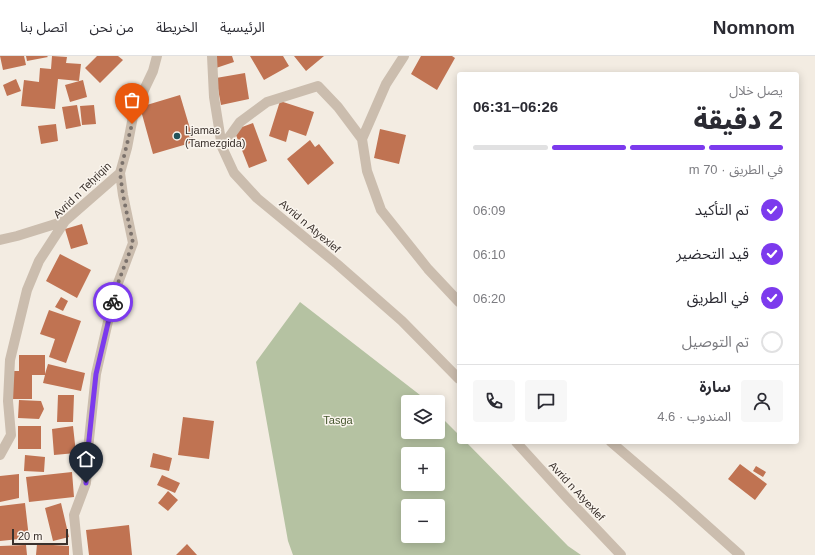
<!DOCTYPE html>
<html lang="ar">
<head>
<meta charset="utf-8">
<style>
  body { margin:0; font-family:Arial,"Noto Sans Arabic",sans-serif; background:#f7f7f7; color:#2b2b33; direction:rtl; height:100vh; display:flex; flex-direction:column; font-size:15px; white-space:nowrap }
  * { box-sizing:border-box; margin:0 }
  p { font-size:13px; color:#7c7c81 }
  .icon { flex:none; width:22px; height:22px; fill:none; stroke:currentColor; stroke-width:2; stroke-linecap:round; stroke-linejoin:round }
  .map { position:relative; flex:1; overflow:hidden; direction:ltr }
  .sheet { position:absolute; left:457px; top:16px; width:342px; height:372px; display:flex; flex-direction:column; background:#fff; border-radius:4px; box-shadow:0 2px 10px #0003; direction:rtl }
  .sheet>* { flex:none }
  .fabs { position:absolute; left:401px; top:339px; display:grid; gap:8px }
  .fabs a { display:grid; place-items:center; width:44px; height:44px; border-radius:4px; background:#fff; box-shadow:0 2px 10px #0003; font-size:20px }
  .scale { position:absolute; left:12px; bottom:10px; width:56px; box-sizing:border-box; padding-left:4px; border:2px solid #3a312c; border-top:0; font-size:11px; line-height:14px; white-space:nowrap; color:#3a312c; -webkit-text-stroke:3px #faf5ee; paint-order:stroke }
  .pin { position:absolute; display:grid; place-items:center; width:34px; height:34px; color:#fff; margin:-41px -17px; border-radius:50% 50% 50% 0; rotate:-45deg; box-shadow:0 0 4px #0007 }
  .pin .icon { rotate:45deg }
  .courier { position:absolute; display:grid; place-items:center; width:40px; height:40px; margin:-20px; border:3px solid #7c3aed; border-radius:50%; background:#fff; color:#222; box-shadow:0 1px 5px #0007 }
  .summary em { font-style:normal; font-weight:800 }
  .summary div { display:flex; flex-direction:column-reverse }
  .summary { display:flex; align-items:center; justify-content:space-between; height:68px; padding:0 16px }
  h1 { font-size:26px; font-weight:800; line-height:30px }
  .bar { display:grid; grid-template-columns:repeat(4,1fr); gap:6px 4px; align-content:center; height:48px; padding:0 16px }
  .bar i { height:5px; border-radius:3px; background:#e1e1e2 }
  .bar .on { background:#7c3aed }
  .bar p { grid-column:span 4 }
  .line { display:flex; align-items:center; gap:10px; padding:0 16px; border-top:1px solid #e1e1e2 }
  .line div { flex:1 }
  .round { display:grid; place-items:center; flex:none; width:42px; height:42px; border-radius:4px; background:#f7f7f7 }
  ol { padding:0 16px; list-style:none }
  li { display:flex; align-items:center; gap:12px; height:44px }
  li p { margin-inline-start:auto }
  li .icon { padding:4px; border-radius:50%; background:#7c3aed; color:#fff; stroke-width:4 }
  li:last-child { color:#7c7c81 }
  li i { width:22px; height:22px; border:2px solid #e1e1e2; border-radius:50% }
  header { display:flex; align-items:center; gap:24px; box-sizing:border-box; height:56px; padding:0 20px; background:#fff; border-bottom:1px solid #e1e1e2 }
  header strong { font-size:19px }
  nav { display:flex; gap:22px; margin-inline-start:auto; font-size:14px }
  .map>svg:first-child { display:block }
  .green { fill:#b5c2a2; fill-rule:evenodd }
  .building { fill:#c07352 }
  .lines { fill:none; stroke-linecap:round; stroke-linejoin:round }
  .street { stroke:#cbbdae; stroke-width:10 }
  .done { stroke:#7b726c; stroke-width:4; stroke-dasharray:0 7.2 }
  .route { stroke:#7c3aed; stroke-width:5 }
  .poi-dot { fill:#23535a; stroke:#faf5ee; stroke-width:1.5 }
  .labels { text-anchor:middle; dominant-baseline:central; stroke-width:3; stroke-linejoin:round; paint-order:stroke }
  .poi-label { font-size:11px; fill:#3a312c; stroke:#faf5ee; text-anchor:start }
  .street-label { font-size:11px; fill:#3a312c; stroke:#faf5ee }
  .park-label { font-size:11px; fill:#475730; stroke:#faf5ee }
</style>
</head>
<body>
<header>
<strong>Nomnom</strong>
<nav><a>الرئيسية</a><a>الخريطة</a><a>من نحن</a><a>اتصل بنا</a></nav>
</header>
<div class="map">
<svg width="815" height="499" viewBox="0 0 815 499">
  <rect width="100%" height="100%" fill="#f3ece2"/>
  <path class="green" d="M300,246L420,339L427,346H408V376H438V358L459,379V386H466L568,490L581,499H293L288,485L256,306ZM408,398H438V428H408ZM408,450H438V480H408Z"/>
  <path class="building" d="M0,0H24L26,9L3,14Z
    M26,0H47L48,1L27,5Z
    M52,0L67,1L66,7L81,8L79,25L58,23L55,53L21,50L24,24L39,26L40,12L51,13Z
    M97,0H118L123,4L100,27L85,12Z
    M208,0H232L234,6L213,13Z
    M250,0H283L289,10L264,24Z
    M294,0H324L306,15Z
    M421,0H452L455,2L437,34L411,18Z
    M245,17L249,43L221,49L216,22Z
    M16,23L21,35L7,40L3,29Z
    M83,24L87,41L70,46L65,29Z
    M180,39L194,86L153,98L140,51Z
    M280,45L314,56L306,80L289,74L286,86L269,80Z
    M77,49L81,70L66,73L62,51Z
    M94,49L96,68L82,69L80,50Z
    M253,67L267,105L249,112L234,74Z
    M56,68L58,85L41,88L38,70Z
    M380,73L406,79L399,108L374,102Z
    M310,84L315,91L319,88L334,107L308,129L287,103Z
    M82,168L88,188L71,193L65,173Z
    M60,198L91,214L77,242L46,225Z
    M61,241L68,245L63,255L55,251Z
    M49,254L81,265L66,307L49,301L55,283L40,278Z
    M19,299H45V318L48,308L85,317L81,335L43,327L45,319H32V343H13V315H19Z
    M58,339H74L73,366H57Z
    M19,344L41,345L44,353L39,363L18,362Z
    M183,361L214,365L209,403L178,399Z
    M18,370H41V393H18Z
    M73,370L76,397L54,399L52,373Z
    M153,397L172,402L169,415L150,411Z
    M25,399L45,401L44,416L24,415Z
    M740,408L767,428L755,444L728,423Z
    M756,410L766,416L763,421L753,415Z
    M72,416L74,441L29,446L26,421Z
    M19,418V442L0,446V420Z
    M162,419L180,427L175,437L157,429Z
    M168,435L178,444L168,455L158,447Z
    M25,447L29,482L0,485V450Z
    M61,447L69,481L53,485L45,452Z
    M129,469L132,499H89L86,474Z
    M37,488L69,490V499H36Z
    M187,488L197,499H176Z
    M26,489L27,499H0V490Z"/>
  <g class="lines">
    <path class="street" d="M212,0L214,41L222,91L234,117L257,142L337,208L402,265L459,323
      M404,0L386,28L362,83L367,115L381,154L428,213L459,246
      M222,91L240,66L267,46L318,30L338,51L362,83
      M0,184L17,180L65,165
      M516,386L566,441L621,499
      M611,386L674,440L740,499
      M0,399L11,379L8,345L10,304L27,234L39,205L65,165L120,117L127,92L134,55L153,15L157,0
      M78,499L74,459L86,427L88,393L96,318L115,235L133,187L123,139L120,117"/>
  </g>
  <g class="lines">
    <path class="done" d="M113,246L115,235L133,187L123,139L120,117L126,92L132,68"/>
    <path class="route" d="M86,427L88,393L96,318L113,246"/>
  </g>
  <circle class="poi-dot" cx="177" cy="80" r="4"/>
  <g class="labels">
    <g class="poi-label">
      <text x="185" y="74">Ljamaɛ<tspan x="185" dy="13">(Tamezgida)</tspan></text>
    </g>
    <g class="street-label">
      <text transform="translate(82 134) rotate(-44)">Avrid n Teḥṛiqin</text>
      <text transform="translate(310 170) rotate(40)">Avrid n Atyexlef</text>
      <text transform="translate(577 435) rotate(47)">Avrid n Atyexlef</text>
    </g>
    <g class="park-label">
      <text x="338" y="364">Tasga</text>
    </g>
  </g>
</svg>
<div class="fabs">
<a><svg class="icon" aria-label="layers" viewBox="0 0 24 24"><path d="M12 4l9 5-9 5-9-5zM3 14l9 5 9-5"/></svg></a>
<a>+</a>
<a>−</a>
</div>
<div class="scale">20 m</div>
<div class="pin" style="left:132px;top:68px;background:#ea580c"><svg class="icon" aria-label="bag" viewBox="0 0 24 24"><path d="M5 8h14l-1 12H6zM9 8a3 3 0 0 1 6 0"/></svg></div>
<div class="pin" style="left:86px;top:427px;background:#1f2937"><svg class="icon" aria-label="home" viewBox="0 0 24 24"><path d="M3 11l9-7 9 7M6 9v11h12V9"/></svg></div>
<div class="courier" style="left:113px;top:246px"><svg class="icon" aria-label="bike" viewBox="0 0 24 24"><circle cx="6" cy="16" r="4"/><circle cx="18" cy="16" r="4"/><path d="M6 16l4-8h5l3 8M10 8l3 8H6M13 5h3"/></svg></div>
<section class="sheet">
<div class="summary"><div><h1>2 دقيقة</h1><p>يصل خلال</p></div><em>06:26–06:31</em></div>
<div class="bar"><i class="on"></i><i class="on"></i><i class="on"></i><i></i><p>في الطريق · 70 m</p></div>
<ol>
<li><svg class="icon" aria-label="check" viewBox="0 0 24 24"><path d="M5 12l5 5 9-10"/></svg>تم التأكيد<p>06:09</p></li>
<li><svg class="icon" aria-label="check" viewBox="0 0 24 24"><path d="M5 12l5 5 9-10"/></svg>قيد التحضير<p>06:10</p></li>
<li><svg class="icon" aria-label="check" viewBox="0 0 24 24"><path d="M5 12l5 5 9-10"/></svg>في الطريق<p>06:20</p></li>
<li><i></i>تم التوصيل</li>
</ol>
<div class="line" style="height:72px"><a class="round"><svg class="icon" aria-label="person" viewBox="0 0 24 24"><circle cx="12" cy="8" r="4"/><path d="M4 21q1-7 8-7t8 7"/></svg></a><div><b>سارة</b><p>المندوب · 4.6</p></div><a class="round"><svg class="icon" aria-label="chat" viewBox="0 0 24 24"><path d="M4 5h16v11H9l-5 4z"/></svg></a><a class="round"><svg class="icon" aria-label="phone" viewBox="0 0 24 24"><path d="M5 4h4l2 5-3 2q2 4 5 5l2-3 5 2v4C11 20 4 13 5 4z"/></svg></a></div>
</section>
</div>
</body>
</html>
